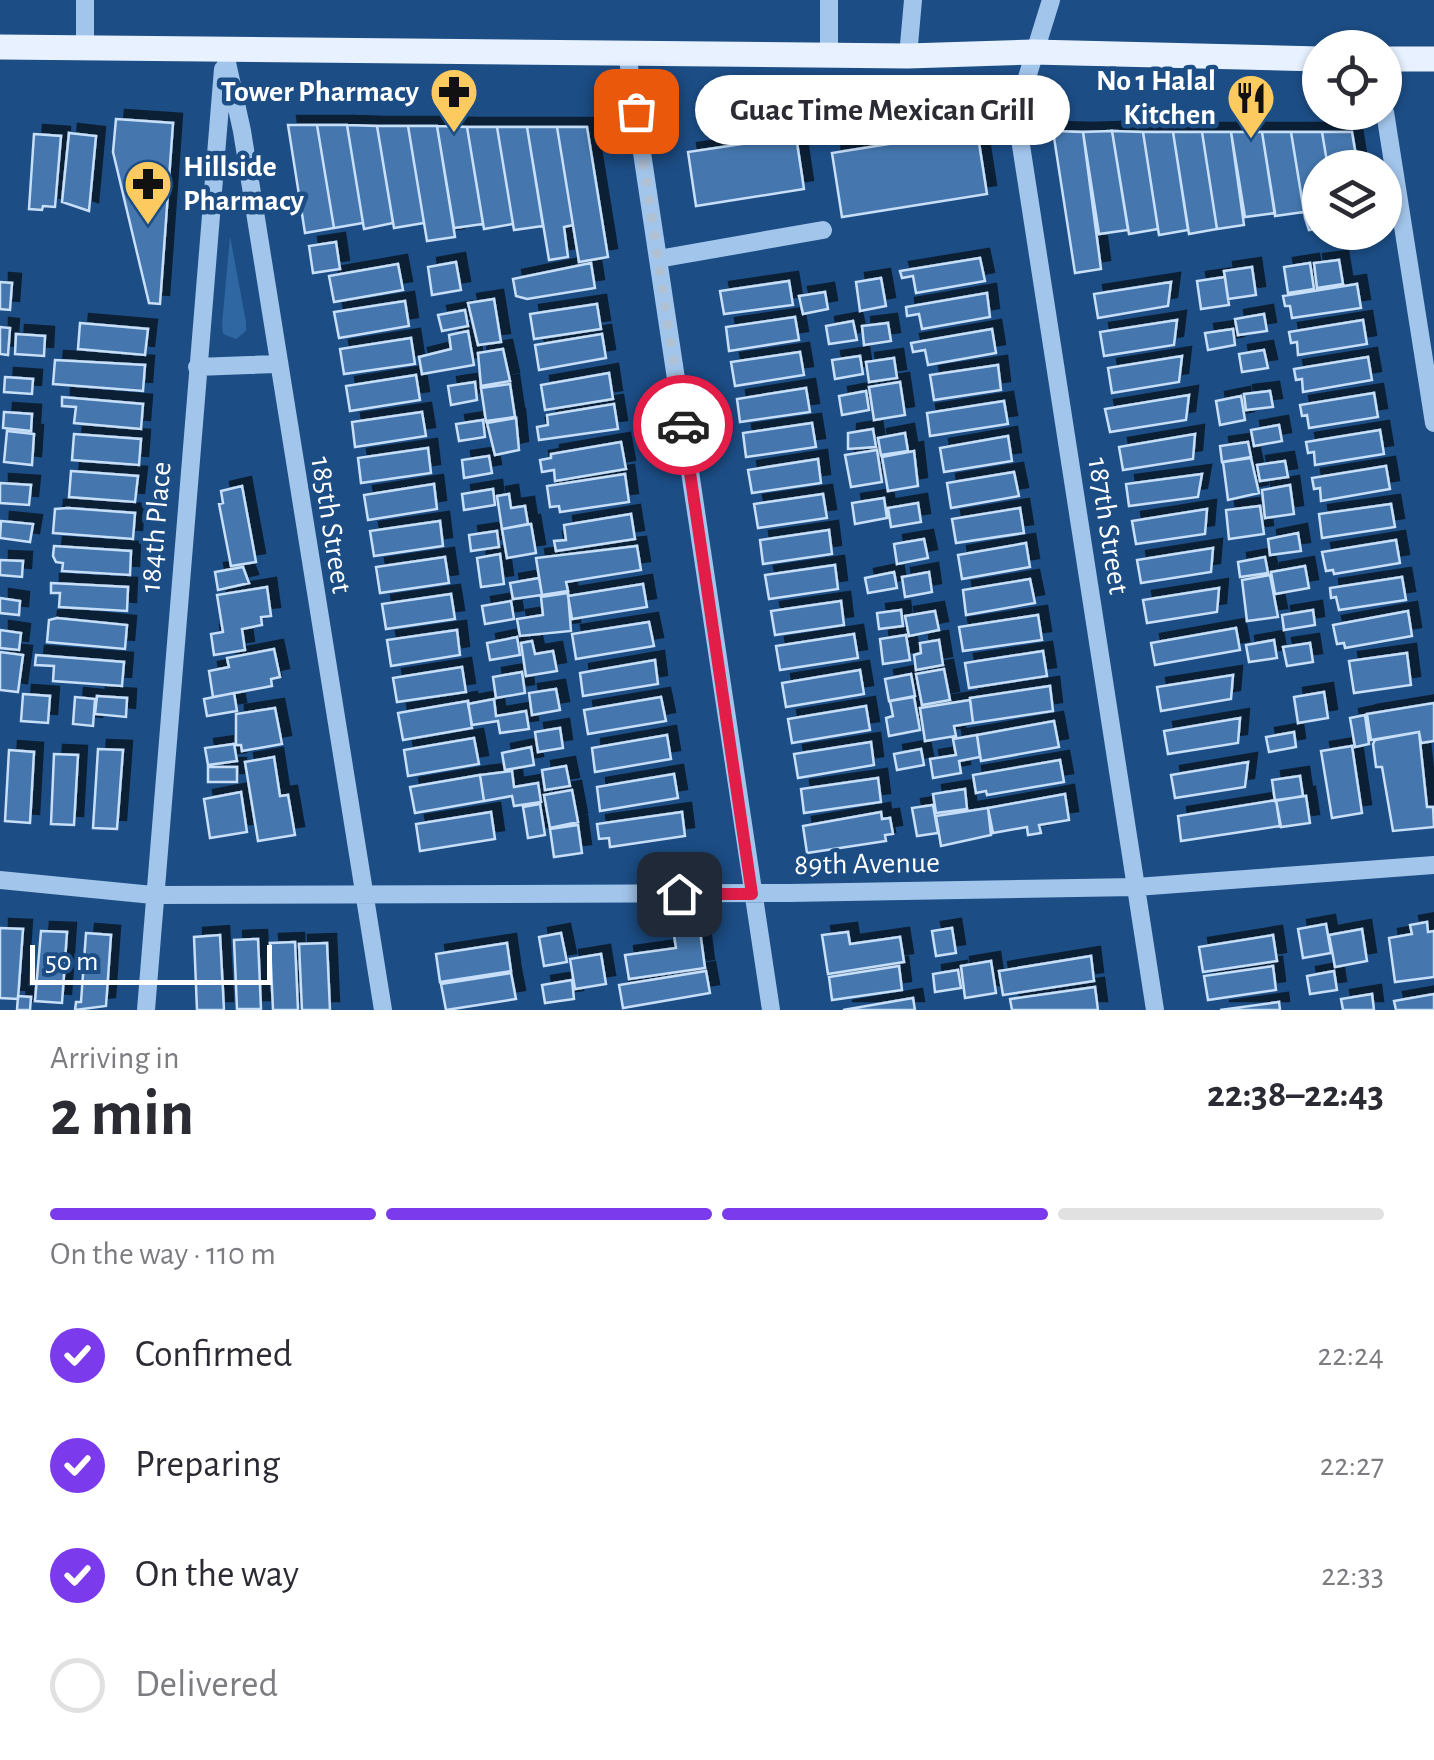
<!DOCTYPE html>
<html lang="en">
<head>
<meta charset="utf-8">
<style>
  body { margin:0; font-family:"Alegreya Sans",sans-serif; background:#f2f2f3; color:#2b2b33; height:100vh; display:flex; flex-direction:column; font-size:38px; white-space:nowrap }
  * { box-sizing:border-box; margin:0 }
  p { font-size:32px; color:#7c7c81 }
  .icon { flex:none; width:55px; height:55px; fill:none; stroke:currentColor; stroke-width:2; stroke-linecap:round; stroke-linejoin:round }
  .map { position:relative; height:1010px; overflow:hidden }
  .side { display:flex; flex-direction:column; background:#fff; flex:1 }
  .side>* { flex:none }
  .controls { position:absolute; left:1302px; top:30px; display:grid; gap:20px }
  .controls a { display:grid; place-items:center; width:100px; height:100px; border-radius:50%; background:#fff; box-shadow:0 2px 8px #0004; font-size:50px }
  .scale { position:absolute; left:30px; bottom:25px; width:242px; box-sizing:border-box; padding-left:10px; border:5px solid #fff; border-top:0; font-size:28px; line-height:35px; white-space:nowrap; color:#fff; -webkit-text-stroke:8px #1c4d85; paint-order:stroke }
  .pin { position:absolute; display:grid; place-items:center; width:85px; height:85px; color:#fff; margin:-42px; border-radius:20px; box-shadow:0 5px 15px #0006 }
  .courier { position:absolute; display:grid; place-items:center; width:100px; height:100px; margin:-50px; border:8px solid #e11d48; border-radius:50%; background:#fff; color:#222; box-shadow:0 2px 12px #0007 }
  .bubble { position:absolute; height:70px; border-radius:35px; background:#fff; box-shadow:0 2px 8px #0004; font-size:32px; font-weight:700; line-height:70px; text-align:center }
  .overview em { font-style:normal; font-weight:700 }
  .overview div { display:flex; flex-direction:column-reverse }
  .overview { display:flex; align-items:center; justify-content:space-between; height:170px; padding:0 50px }
  h1 { font-size:65px; font-weight:700; line-height:75px }
  .bar { display:grid; grid-template-columns:repeat(4,1fr); gap:15px 10px; align-content:center; height:120px; padding:0 50px }
  .bar i { height:12px; border-radius:8px; background:#e1e1e2 }
  .bar .on { background:#7c3aed }
  .bar p { grid-column:span 4 }
  ol { padding:0 50px; list-style:none }
  li { display:flex; align-items:center; gap:30px; height:110px }
  li p { margin-inline-start:auto }
  li .icon { padding:10px; border-radius:50%; background:#7c3aed; color:#fff; stroke-width:4 }
  li:last-child { color:#7c7c81 }
  li i { width:55px; height:55px; border:5px solid #e1e1e2; border-radius:50% }
  .map>svg:first-child { display:block }
  .green { fill:#2f67a2 }
  .building { fill:#4477ae; stroke:#c7dff8; stroke-width:2.5; filter:url(#shadow) }
  .lines { fill:none; stroke-linecap:round; stroke-linejoin:round }
  .minor { stroke:#a2c5eb; stroke-width:18 }
  .major { stroke:#e7f1ff; stroke-width:25 }
  .tree { fill:#7a9dc4 }
  .done { stroke:#b0c1d4; stroke-width:10; stroke-dasharray:0 18 }
  .route { stroke:#e11d48; stroke-width:12 }
  .labels { text-anchor:middle; dominant-baseline:central; stroke-width:9; stroke-linejoin:round; paint-order:stroke }
  .poi-label { font-size:30px; font-weight:bold; fill:#fff; stroke:#1c4d85; text-anchor:end }
  .street-label { font-size:30px; fill:#fff; stroke:#1c4d85 }
</style>
</head>
<body>
<div class="map">
<svg width="1434" height="1010" viewBox="0 0 1434 1010">
  <defs>
    <filter id="shadow"><feDropShadow dx="9" dy="-9" stdDeviation="0" flood-color="#0009"/></filter>
  </defs>
  <rect width="100%" height="100%" fill="#1c4d85"/>
  <path class="green" d="M230,236L246,322V331L236,339L223,334L222,325Z"/>
  <path class="building" d="M116,119L173,123L160,304L149,303L113,152Z
    M288,125H317L334,228L305,233Z
    M317,125H347L363,223L334,228Z
    M347,125L377,126L393,223L364,229Z
    M377,126H408L424,223L394,228Z
    M408,126H437L455,237L427,241Z
    M437,126L467,127L483,224L454,228Z
    M467,127H497L513,224L484,229Z
    M497,127H527L543,226L514,230Z
    M527,127H557L573,225L564,227L568,257L549,260Z
    M557,127H587L608,257L579,262Z
    M977,130L987,194L842,217L832,153Z
    M1053,131L1083,132L1101,269L1075,273Z
    M1112,131L1128,230L1099,234L1083,132Z
    M1112,131L1143,132L1158,229L1129,234Z
    M1143,132H1173L1188,230L1159,235Z
    M1173,132H1202L1217,229L1189,234Z
    M1202,132H1231L1244,225L1217,229Z
    M1231,132H1262L1275,213L1245,217Z
    M1262,132H1291L1304,212L1275,216Z
    M1291,132H1322L1328,168H1320V228L1309,230L1305,218Z
    M1322,132H1352L1358,168H1328Z
    M69,133L96,136L89,211L62,202Z
    M34,134L61,136L55,207L43,206L42,210L29,209Z
    M796,136L804,189L696,206L688,152Z
    M336,242L340,269L313,273L309,246Z
    M980,258L985,281L916,293L913,276L902,278L900,271Z
    M1339,260L1343,284L1317,288L1314,263Z
    M456,262L461,290L432,295L428,267Z
    M591,263L595,288L527,299L516,296L513,279Z
    M1310,263L1314,289L1288,293L1284,267Z
    M398,264L403,290L334,302L329,276Z
    M1252,267L1256,295L1228,299L1224,271Z
    M1225,277L1229,305L1201,309L1197,281Z
    M881,278L886,306L860,311L856,282Z
    M789,281L793,305L724,314L720,291Z
    M0,282L12,283L10,310L0,309Z
    M1171,282L1168,306L1098,318L1094,294Z
    M1357,284L1361,308L1292,318L1290,306H1285L1283,296Z
    M825,292L828,309L803,314L799,296Z
    M987,293L990,317L922,329L919,314L907,316L906,307Z
    M494,299L501,342L478,345L468,303Z
    M405,301L409,326L339,338L334,312Z
    M597,304L601,329L534,339L530,314Z
    M465,310L468,326L442,331L438,315Z
    M1264,314L1267,331L1238,335L1235,319Z
    M795,317L799,340L729,351L726,327Z
    M1177,320L1174,345L1104,356L1100,332Z
    M1363,320L1367,344L1298,355L1297,342L1291,343L1289,332Z
    M853,321L857,340L829,344L826,326Z
    M80,323L148,329L145,355L78,349Z
    M888,323L891,341L864,345L862,326Z
    M0,327L10,328L8,355L0,354Z
    M992,329L996,353L928,365L925,350L913,352L911,343Z
    M1233,329L1235,345L1208,350L1205,333Z
    M468,331L474,365L422,374L419,357L451,349L449,335Z
    M16,334L45,336L44,356L15,354Z
    M602,334L606,358L539,370L535,345Z
    M411,338L415,364L344,374L340,349Z
    M503,349L510,381L481,386L478,353Z
    M1264,350L1268,368L1242,372L1239,354Z
    M800,352L804,375L735,386L731,362Z
    M860,356L863,374L835,379L832,360Z
    M1182,356L1179,382L1112,393L1108,368Z
    M1368,357L1372,380L1303,392L1302,379L1296,380L1294,369Z
    M894,358L897,378L869,382L866,362Z
    M55,360L145,365L143,391L53,384Z
    M998,365L1001,390L934,400L930,375Z
    M609,373L613,399L545,410L541,385Z
    M416,375L420,400L350,411L346,386Z
    M5,377L33,379L32,394L4,392Z
    M475,382L477,400L451,405L448,386Z
    M900,382L905,415L874,420L869,387Z
    M510,384L515,417L486,421L481,388Z
    M806,388L810,412L740,422L737,399Z
    M866,391L869,410L842,415L839,396Z
    M1270,391L1273,407L1246,410L1244,394Z
    M1374,393L1378,417L1309,428L1307,415L1302,416L1300,405Z
    M1189,395L1186,420L1110,432L1105,409Z
    M1241,396L1245,420L1220,425L1216,401Z
    M62,397L143,404L141,429L74,423L76,407L62,406Z
    M1004,401L1008,424L930,436L927,413Z
    M614,404L618,429L539,440L537,427L548,425L547,415Z
    M4,412L32,414L31,431L3,428Z
    M422,412L426,436L355,447L352,422Z
    M516,418L519,450L495,455L487,423Z
    M483,420L485,437L459,441L456,424Z
    M812,423L816,447L746,457L743,433Z
    M1279,425L1282,441L1254,446L1251,430Z
    M873,429L876,447L848,449V433Z
    M1380,430L1384,454L1315,465L1314,452L1308,453L1306,442Z
    M7,431L34,434L32,465L4,462Z
    M905,433L908,451L881,455L878,438Z
    M74,434L141,439L139,465L72,460Z
    M1195,434L1193,459L1123,470L1119,447Z
    M1008,436L1012,461L944,472L940,448Z
    M621,442L626,469L555,481L554,470L542,472L540,460L551,458V454Z
    M1248,442L1251,457L1222,462L1220,446Z
    M428,448L431,473L361,483L358,458Z
    M877,450L882,482L851,487L845,455Z
    M914,451L918,486L888,491L882,457Z
    M489,456L492,473L464,478L462,460Z
    M1251,458L1259,493L1228,500L1223,462Z
    M818,459L821,483L752,493L748,470Z
    M1285,461L1288,477L1260,481L1257,465Z
    M1386,466L1390,489L1321,501L1320,488L1314,489L1312,478Z
    M71,471L138,476L135,502L69,497Z
    M1014,472L1019,496L951,508L947,483Z
    M625,474L629,502L560,512L559,506L550,507L547,486Z
    M1202,474L1198,497L1129,506L1126,484Z
    M0,483L31,485L29,505L0,503Z
    M434,484L437,509L368,520L364,495Z
    M1290,485L1294,514L1265,518L1262,490Z
    M242,486L256,562L231,566L219,504L223,503L221,491Z
    M493,489L495,505L464,510L462,494Z
    M509,494L511,508L525,506L528,524L502,529L497,496Z
    M823,494L827,518L758,528L754,504Z
    M884,498L887,518L855,524L852,503Z
    M918,503L921,522L891,527L888,508Z
    M1391,504L1395,527L1322,538L1319,514Z
    M1260,506L1264,534L1229,539L1226,510Z
    M68,508L135,513L133,539L53,533L55,509Z
    M1020,508L1024,533L956,543L952,519Z
    M1207,509L1205,534L1136,544L1132,521Z
    M631,514L635,539L556,551L554,541L566,540L564,525Z
    M1,521L33,524L30,542L0,538Z
    M440,521L443,546L374,556L370,531Z
    M531,524L536,553L507,558L502,529Z
    M829,530L832,554L763,564L760,540Z
    M497,531L499,547L471,551L469,535Z
    M1298,533L1301,551L1270,555L1268,539Z
    M924,539L928,558L897,564L894,544Z
    M1396,540L1400,563L1334,574L1333,570L1326,571L1322,552Z
    M1026,543L1030,567L962,579L958,555Z
    M54,546L131,551L130,575L62,571L63,563L56,562L53,556Z
    M637,546L641,570L566,582L568,591L542,595L536,558Z
    M1213,548L1211,572L1141,583L1137,560Z
    M500,554L504,584L481,587L477,558Z
    M445,557L449,583L380,593L376,567Z
    M1265,557L1268,573L1240,577L1238,562Z
    M0,560L23,561L22,577L0,575Z
    M835,565L838,589L769,599L765,575Z
    M1305,566L1309,588L1275,594L1271,572Z
    M243,567L249,583L218,590L215,572Z
    M894,572L897,588L868,593L865,578Z
    M929,572L932,592L905,597L902,577Z
    M1270,575L1278,617L1247,621L1242,580Z
    M1402,577L1406,600L1339,610L1336,597L1331,598L1330,588Z
    M539,578L542,595L513,599L510,583Z
    M1030,579L1035,603L966,615L963,590Z
    M51,583L128,587L127,611L59,607L60,593H51Z
    M643,584L647,607L572,619L568,596Z
    M267,587L271,616L261,617L262,625L242,629L245,650L214,655L211,634L223,632L217,595Z
    M1219,588L1217,612L1147,623L1143,600Z
    M568,593L571,631L520,636L517,619L543,615L541,597Z
    M451,594L455,619L386,629L382,604Z
    M0,598L20,601L19,615L0,613Z
    M511,601L514,619L485,624L482,606Z
    M841,601L844,625L775,635L771,611Z
    M901,610L903,626L879,629L877,613Z
    M1313,610L1315,625L1284,630L1282,615Z
    M935,611L939,630L909,636L905,616Z
    M1408,611L1412,636L1345,648L1344,643L1337,644L1333,625Z
    M1038,615L1042,640L963,651L959,627Z
    M57,618L127,625L125,649L47,642L49,620Z
    M649,622L654,646L576,659L572,634Z
    M1236,628L1240,650L1155,665L1151,643Z
    M0,630L21,633L19,650L0,648Z
    M457,630L460,655L391,666L387,640Z
    M854,634L858,658L780,670L776,646Z
    M906,635L910,660L883,664L880,639Z
    M517,637L520,655L490,660L487,643Z
    M939,640L943,665L916,670L914,655L921,653L920,643Z
    M1274,640L1277,658L1249,662L1246,645Z
    M532,641L535,654L553,651L557,671L526,676L521,643Z
    M1310,643L1313,662L1287,666L1283,647Z
    M274,649L280,677L271,679L272,686L213,697L209,671L229,667L227,658Z
    M1043,651L1047,676L969,688L965,663Z
    M0,652L23,655L18,692L0,690Z
    M1407,653L1411,685L1354,693L1349,661Z
    M36,655L124,662L122,686L53,681L54,666L35,665Z
    M655,660L658,684L583,696L580,673Z
    M462,667L466,692L397,702L393,678Z
    M944,669L950,700L922,705L916,674Z
    M860,670L864,694L786,707L782,683Z
    M522,672L525,693L496,698L493,677Z
    M911,674L915,696L889,701L885,679Z
    M1233,675L1231,699L1161,711L1157,687Z
    M1050,686L1053,711L973,723L970,698Z
    M556,689L560,710L532,715L529,693Z
    M1324,692L1328,718L1298,723L1294,697Z
    M234,693L237,711L207,716L204,699Z
    M23,694L50,696L48,723L21,721Z
    M97,696L127,698L126,717L95,714Z
    M75,697L95,699L93,726L73,724Z
    M661,697L666,721L588,734L584,710Z
    M914,697L920,730L889,736L886,718L893,716L890,701Z
    M494,699L496,716L526,711L529,729L500,733L498,721L472,725L468,704Z
    M970,700L973,723L954,726L956,736L925,741L920,708Z
    M468,701L472,728L403,740L398,713Z
    M1434,703V741L1421,743L1419,732L1371,740L1367,714Z
    M866,706L870,730L792,743L788,719Z
    M275,708L282,744L242,751L241,745H236V714Z
    M1365,715L1369,744L1355,747L1350,718Z
    M1240,718L1238,743L1168,754L1164,731Z
    M1054,721L1059,747L981,761L977,735Z
    M560,728L563,748L538,752L535,732Z
    M1294,732L1296,747L1269,752L1266,737Z
    M1419,732L1427,807H1433L1434,827L1393,831L1382,767H1376L1373,744L1375,740Z
    M667,735L671,759L595,772L592,748Z
    M977,735L980,757L959,761L961,773L933,778L930,759L956,755L953,739Z
    M474,738L479,764L408,776L404,750Z
    M871,742L874,765L798,778L794,754Z
    M234,744L237,761L208,765L205,748Z
    M1352,746L1362,813L1332,818L1321,751Z
    M531,747L534,765L505,770L502,753Z
    M98,749L123,750L117,829L93,828Z
    M921,749L924,765L897,770L894,754Z
    M9,750L34,752L30,823L5,821Z
    M54,754L78,755L74,825L51,824Z
    M274,757L280,796L288,795L295,835L258,841L245,762Z
    M1060,760L1064,782L987,795L986,791L976,793L973,775Z
    M1248,762L1245,787L1175,798L1171,775Z
    M566,766L570,786L545,790L542,770Z
    M208,767H237V782H208Z
    M512,771L514,787L538,783L541,802L514,806L512,796L484,801L480,775Z
    M674,774L678,798L600,811L597,787Z
    M480,775L484,801L415,813L410,787Z
    M1300,776L1303,796L1275,801L1272,780Z
    M878,778L881,802L804,813L801,789Z
    M965,789L967,809L936,813L933,794Z
    M572,790L578,822L550,828L544,795Z
    M241,792L247,832L210,838L204,799Z
    M1065,794L1069,820L1039,825L1041,833L1028,835L1027,827L993,833L988,808Z
    M1306,796L1310,823L1281,827L1276,800Z
    M1276,800L1280,826L1181,841L1178,816Z
    M540,804L545,835L528,838L523,807Z
    M933,805L938,833L917,836L912,808Z
    M988,808L991,835L941,846L936,816Z
    M491,812L495,839L420,851L416,824Z
    M682,812L685,836L610,847L609,838L599,839L597,824Z
    M881,812L882,819L890,818L893,834L885,835L886,841L807,853L803,826Z
    M578,825L582,853L554,857L550,829Z
    M1427,922L1428,932L1434,931V977L1395,982L1389,938L1412,934L1410,925Z
    M1326,924L1331,953L1303,958L1298,929Z
    M0,928L23,929L18,999L0,998Z
    M952,928L956,953L936,956L932,931Z
    M1362,929L1367,961L1335,967L1329,935Z
    M41,931L67,932L62,1003L35,1001Z
    M700,931L705,968L629,979L625,955L676,948L674,935Z
    M848,932L850,944L900,937L904,962L828,974L822,935Z
    M86,933L111,935L106,1006L75,1010L76,1002H81Z
    M561,933L567,962L544,966L539,937Z
    M220,935L224,1010H197L194,937Z
    M1273,935L1277,961L1203,972L1199,947Z
    M258,939L261,1009H237L234,940Z
    M295,942L298,1010H273L270,943Z
    M327,943L330,1010H302L299,944Z
    M507,943L511,971L440,982L436,954Z
    M601,954L606,984L575,989L570,959Z
    M1091,956L1094,981L1003,995L999,971Z
    M991,961L996,993L965,998L961,966Z
    M899,966L902,990L832,1000L829,977Z
    M1273,966L1276,990L1208,1000L1204,976Z
    M958,970L961,988L935,992L933,974Z
    M706,971L710,993L623,1008L619,985Z
    M1334,971L1337,990L1310,994L1307,976Z
    M511,973L516,999L446,1010L441,984Z
    M572,980L574,999L545,1003L542,985Z
    M1095,987L1098,1010H1012L1010,999Z
    M1372,994L1374,1010H1343L1341,999Z
    M1434,994V1010H1396L1394,1001Z
    M18,996L31,997L30,1010H17Z
    M913,998L915,1010H843Z
    M1279,1002L1280,1010H1220Z"/>
  <g class="lines">
    <path class="minor" d="M1051,0L1016,113L1155,1010
      M85,48V0
      M224,49L242,131L383,1010
      M627,53L771,1010
      M829,55V0
      M908,56L913,0
      M1385,112L1434,423
      M658,259L823,230
      M197,367L277,364
      M0,880L153,895L790,893L1136,887L1434,865
      M146,1010L223,69"/>
    <path class="major" d="M0,47L908,56L1033,52L1320,59
      M1385,59H1434"/>
  </g>
  <g class="tree">
    <circle cx="927" cy="114" r="12"/>
    <circle cx="735" cy="118" r="12"/>
    <circle cx="833" cy="119" r="12"/>
  </g>
  <g class="lines">
    <path class="done" d="M636,111L683,425"/>
    <path class="route" d="M679,894H752L683,425"/>
  </g>
  <defs>
    <g id="pharmacy-pin" transform="scale(2.5)"><path d="M0 17L-7.5 6A9.5 9.5 0 1 1 7.5 6Z" fill="#fcca5f" stroke="#1c4d85"/><path d="M-2-6h4v4h4v4h-4v4h-4v-4h-4v-4h4Z" fill="#111"/></g>
    <g id="restaurant-pin" transform="scale(2.5)"><path d="M0 17L-7.5 6A9.5 9.5 0 1 1 7.5 6Z" fill="#fcca5f" stroke="#1c4d85"/><path d="M-5-6h1v4h1v-4h1v4h1v-4h1v5L-1.5 .5V6h-2V.5L-5-1ZM5-6V6H3V1.5H1.5Q1.5-4 5-6Z" fill="#111"/></g>
  </defs>
  <g fill-rule="evenodd">
    <use href="#pharmacy-pin" x="454" y="92"/>
    <use href="#restaurant-pin" x="1251" y="98"/>
    <use href="#pharmacy-pin" x="148" y="184"/>
  </g>
  <g class="labels">
    <g class="poi-label">
      <text x="1216" y="81">No 1 Halal<tspan x="1216" dy="34">Kitchen</tspan></text>
      <text x="419" y="92">Tower Pharmacy</text>
      <text x="183" y="167" text-anchor="start">Hillside<tspan x="183" dy="34">Pharmacy</tspan></text>
    </g>
    <g class="street-label">
      <text transform="translate(331 525) rotate(81)">185th Street</text>
      <text transform="translate(1108 526) rotate(81)">187th Street</text>
      <text transform="translate(156 527) rotate(-85)">184th Place</text>
      <text transform="translate(867 864) rotate(-1)">89th Avenue</text>
    </g>
  </g>
</svg>
<div class="controls">
<a><svg class="icon" aria-label="locate" viewBox="0 0 24 24"><circle cx="12" cy="12" r="6"/><path d="M12 2v4M12 18v4M2 12h4M18 12h4"/></svg></a>
<a><svg class="icon" aria-label="layers" viewBox="0 0 24 24"><path d="M12 4l9 5-9 5-9-5zM3 14l9 5 9-5"/></svg></a>
</div>
<div class="scale">50 m</div>
<div class="pin" style="left:636px;top:111px;background:#ea580c"><svg class="icon" aria-label="bag" viewBox="0 0 24 24"><path d="M5 8h14l-1 12H6zM9 8a3 3 0 0 1 6 0"/></svg></div>
<div class="pin" style="left:679px;top:894px;background:#1f2937"><svg class="icon" aria-label="home" viewBox="0 0 24 24"><path d="M3 11l9-7 9 7M6 9v11h12V9"/></svg></div>
<div class="courier" style="left:683px;top:425px"><svg class="icon" aria-label="car" viewBox="0 0 24 24"><path d="M5 17H2v-5l4-1 3-4h7l3 4 3 1v5h-3M9 17h6M6 11h13"/><circle cx="7" cy="17" r="2"/><circle cx="17" cy="17" r="2"/></svg></div>
<div class="bubble" style="left:695px;top:75px;width:375px">Guac Time Mexican Grill</div>
</div>
<section class="side">
<div class="overview"><div><h1>2 min</h1><p>Arriving in</p></div><em>22:38–22:43</em></div>
<div class="bar"><i class="on"></i><i class="on"></i><i class="on"></i><i></i><p>On the way · 110 m</p></div>
<ol>
<li><svg class="icon" aria-label="check" viewBox="0 0 24 24"><path d="M5 12l5 5 9-10"/></svg>Confirmed<p>22:24</p></li>
<li><svg class="icon" aria-label="check" viewBox="0 0 24 24"><path d="M5 12l5 5 9-10"/></svg>Preparing<p>22:27</p></li>
<li><svg class="icon" aria-label="check" viewBox="0 0 24 24"><path d="M5 12l5 5 9-10"/></svg>On the way<p>22:33</p></li>
<li><i></i>Delivered</li>
</ol>
</section>
</body>
</html>
